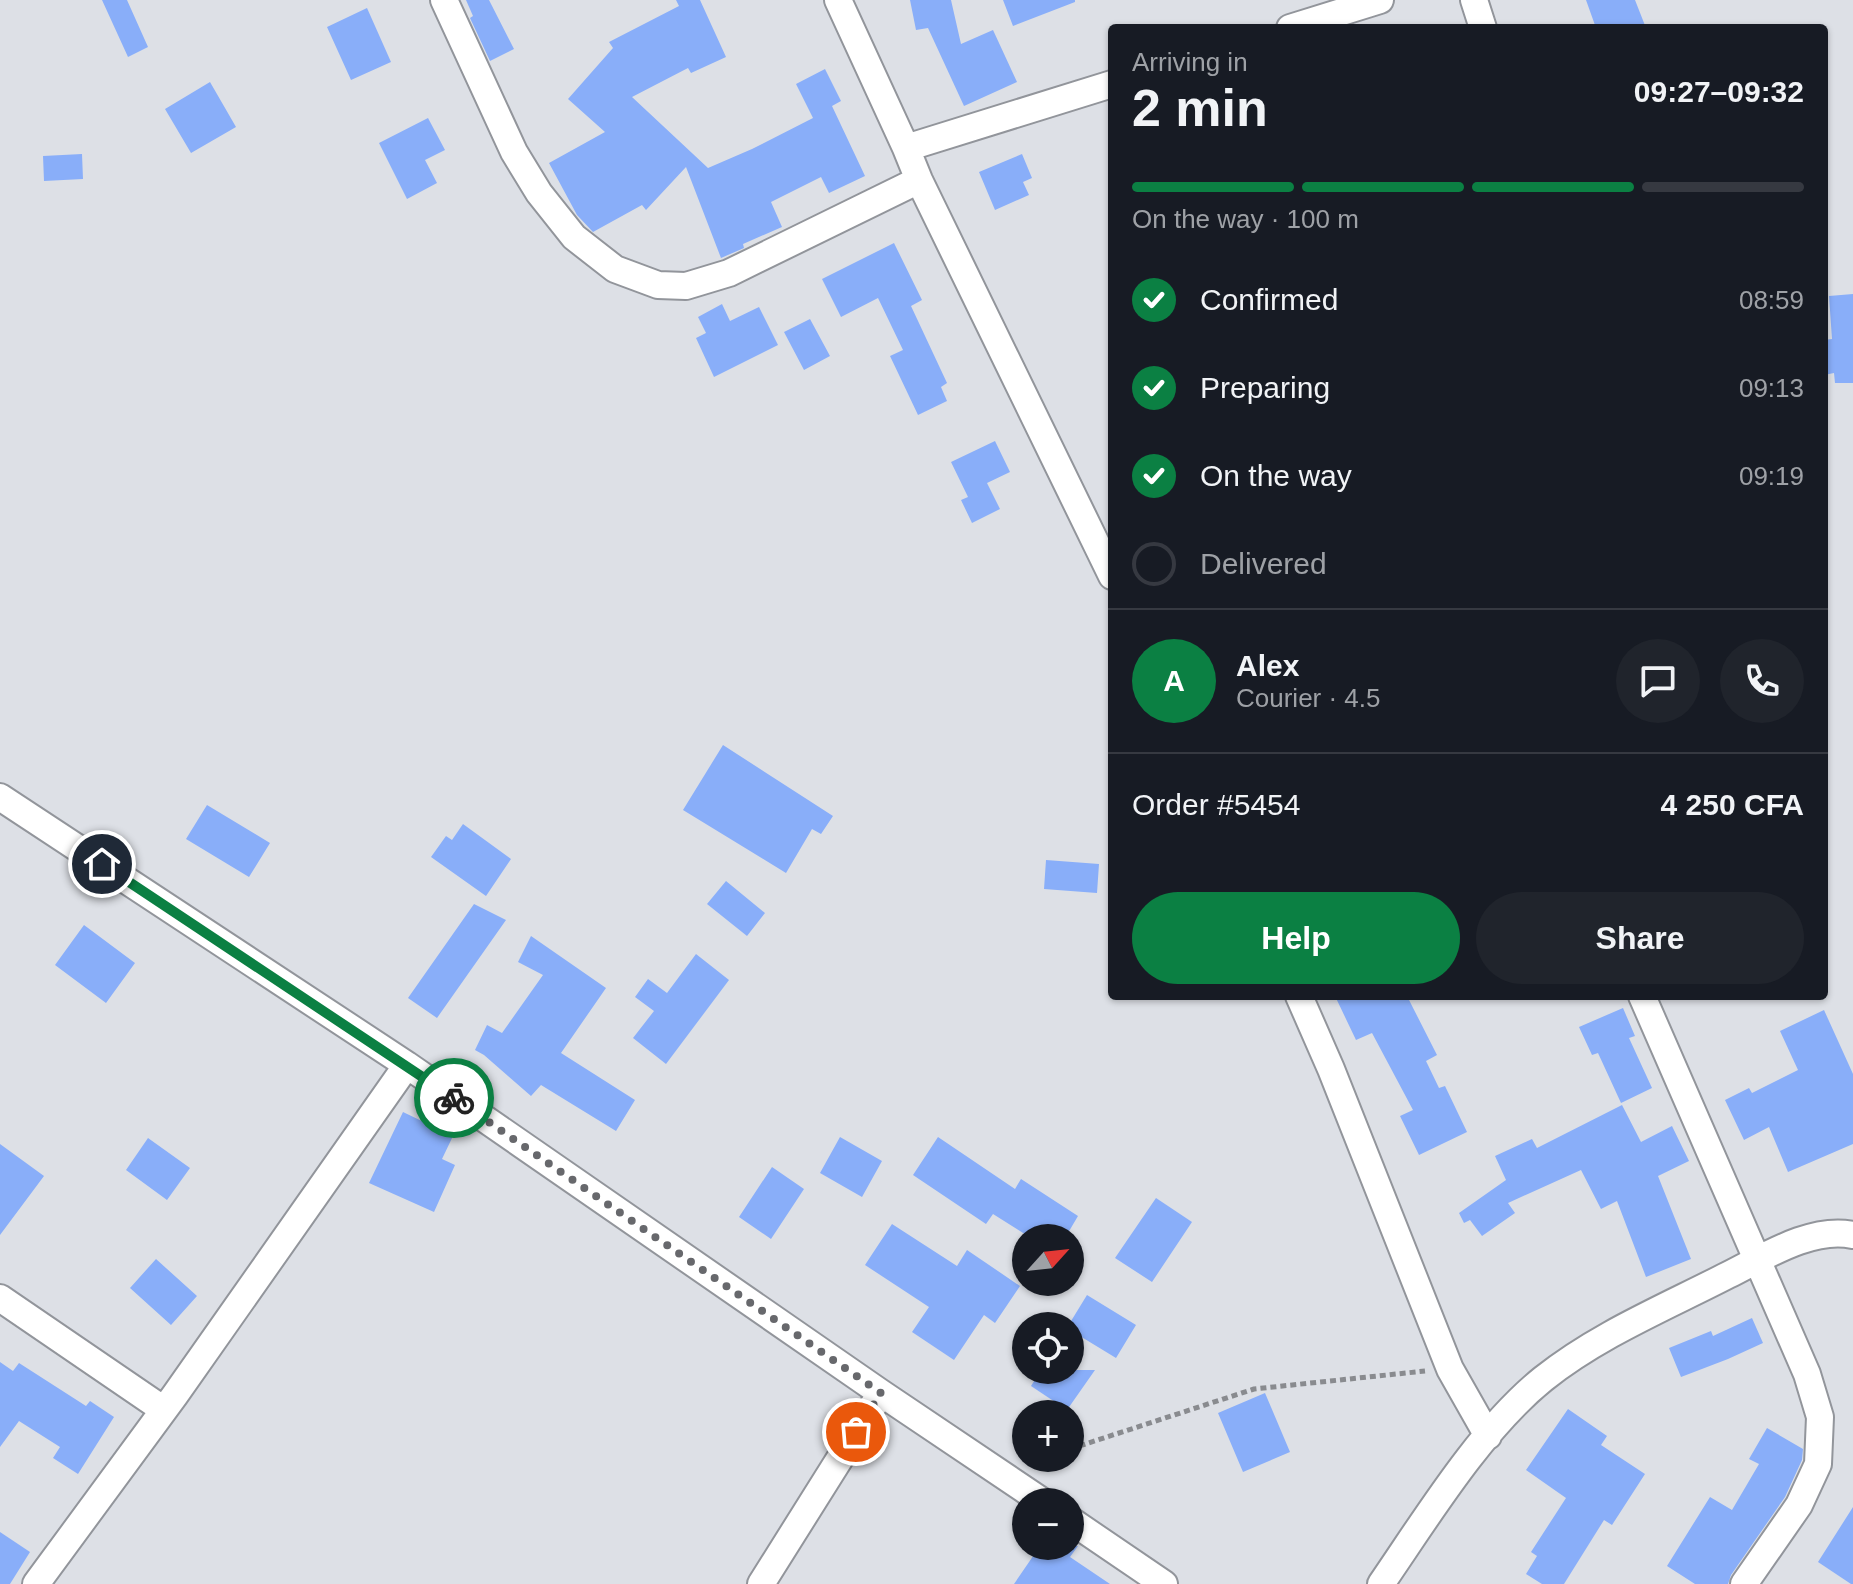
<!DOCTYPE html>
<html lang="en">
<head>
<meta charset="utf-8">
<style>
  body { margin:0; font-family:Arial,sans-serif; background:#20242c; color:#f1f3f6; height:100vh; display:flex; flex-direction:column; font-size:30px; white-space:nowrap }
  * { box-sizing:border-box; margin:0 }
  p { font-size:26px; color:#9ea1a6 }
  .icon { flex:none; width:44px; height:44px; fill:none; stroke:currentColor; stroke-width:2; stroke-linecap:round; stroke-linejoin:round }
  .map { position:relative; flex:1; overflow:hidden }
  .drawer { position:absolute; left:1108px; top:24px; width:720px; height:976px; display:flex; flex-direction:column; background:#171b24; border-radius:8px; box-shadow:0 2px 6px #0004 }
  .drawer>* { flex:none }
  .needle { width:52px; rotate:63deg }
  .buttons { position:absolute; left:1012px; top:1224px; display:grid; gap:16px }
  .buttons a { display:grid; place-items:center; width:72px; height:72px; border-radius:50%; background:#171b24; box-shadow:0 2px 6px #0004; font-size:40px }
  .pin { position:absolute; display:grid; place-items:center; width:68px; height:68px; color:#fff; margin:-34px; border:4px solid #fff; border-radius:50%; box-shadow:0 2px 8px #0007 }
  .courier { position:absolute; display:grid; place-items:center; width:80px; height:80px; margin:-40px; border:6px solid #0b8043; border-radius:50%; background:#fff; color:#222; box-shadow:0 2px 10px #0007 }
  .head em { font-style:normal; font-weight:600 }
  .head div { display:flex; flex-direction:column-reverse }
  .head { display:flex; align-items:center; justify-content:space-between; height:136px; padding:0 24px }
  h1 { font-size:52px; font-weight:600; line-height:60px }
  .bar { display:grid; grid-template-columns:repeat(4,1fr); gap:12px 8px; align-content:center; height:96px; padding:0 24px }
  .bar i { height:10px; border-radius:6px; background:#363941 }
  .bar .active { background:#0b8043 }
  .bar p { grid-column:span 4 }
  .line { display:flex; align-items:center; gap:20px; padding:0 24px; border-top:2px solid #363941 }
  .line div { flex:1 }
  .round { display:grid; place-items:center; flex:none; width:84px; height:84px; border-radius:42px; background:#20242c }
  ol { padding:0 24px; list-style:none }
  li { display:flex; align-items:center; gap:24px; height:88px }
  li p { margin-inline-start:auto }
  li .icon { padding:8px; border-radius:50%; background:#0b8043; color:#fff; stroke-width:4 }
  li:last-child { color:#9ea1a6 }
  li i { width:44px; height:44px; border:4px solid #363941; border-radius:50% }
  .cta { display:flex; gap:16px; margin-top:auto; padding:16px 24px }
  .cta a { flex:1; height:92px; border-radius:48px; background:#0b8043; color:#fff; font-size:32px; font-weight:600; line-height:92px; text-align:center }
  .cta a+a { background:#20242c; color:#f1f3f6 }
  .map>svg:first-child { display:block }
  .building { fill:#89aef9 }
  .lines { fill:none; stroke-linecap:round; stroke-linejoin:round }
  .street-casing { stroke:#92959b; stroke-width:30 }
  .path { stroke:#898b8f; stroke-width:5; stroke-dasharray:6 4; stroke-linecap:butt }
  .street { stroke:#fff; stroke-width:26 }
  .done { stroke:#67686c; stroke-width:8; stroke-dasharray:0 14.4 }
  .route { stroke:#0b8043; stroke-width:10 }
</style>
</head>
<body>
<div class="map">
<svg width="1853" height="1584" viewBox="0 0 1853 1584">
  <rect width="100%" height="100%" fill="#dde0e6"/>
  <path class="building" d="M102,0H127L148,47L128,57Z
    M466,0H489L514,49L490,61L470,18L473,16Z
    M676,0H700L726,57L691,73L688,68L632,97L708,168L752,149L813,118L796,84L825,69L841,101L832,106L865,176L829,193L821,177L771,202L782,227L743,244L744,248L721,258L686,167L646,210L642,205L593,232L577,215L549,163L605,132L568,99L613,48L609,42L679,6Z
    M910,0H951L961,44L993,30L1017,82L964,106L928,28L916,30Z
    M1003,0H1075V2L1013,26Z
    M1586,0H1635L1646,28H1596Z
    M367,8L391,62L351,80L327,27Z
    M210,82L236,127L191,153L165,109Z
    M428,118L445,150L425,160L437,183L407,199L379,143Z
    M82,154L83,179L44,181L43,156Z
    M1022,154L1032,178L1023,182L1029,195L995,210L979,172Z
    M894,243L922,300L911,306L947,383L941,387L947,401L918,415L890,356L903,350L878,298L841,317L822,279Z
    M1853,294V383H1835L1834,373L1824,375V340L1832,339L1829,296Z
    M722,304L730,321L759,307L778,345L714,377L696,338L706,333L698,317Z
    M810,319L830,356L804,370L784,332Z
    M995,441L1010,472L987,483L1000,509L972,523L961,500L968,497L951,462Z
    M723,745L833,816L821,834L812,829L786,873L683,810Z
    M207,805L270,843L249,877L186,839Z
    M463,824L511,859L486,896L431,857L446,836L452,840Z
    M1046,860L1099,864L1097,893L1044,889Z
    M726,881L765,913L747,936L707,904Z
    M474,904L506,920L437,1018L408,998Z
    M84,925L135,963L106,1003L55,965Z
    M531,936L606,988L561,1053L635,1100L616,1131L541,1085L531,1096L484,1055L475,1050L487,1025L502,1033L543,975L518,962Z
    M696,954L729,980L666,1064L633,1038L654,1011L635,997L648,979L667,993Z
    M1335,996H1407L1437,1055L1426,1061L1439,1088L1445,1086L1467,1132L1419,1155L1400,1116L1413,1110L1372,1033L1356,1040Z
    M1623,1008L1635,1036L1629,1038L1652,1088L1621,1103L1598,1053L1592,1055L1579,1027Z
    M1824,1010L1853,1074V1144L1788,1172L1769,1127L1744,1140L1725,1100L1749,1088L1752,1093L1798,1070L1780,1031Z
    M1622,1105L1641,1142L1672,1126L1689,1161L1658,1176L1691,1259L1646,1277L1617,1201L1601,1209L1581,1170L1508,1203L1515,1213L1482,1236L1470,1220L1464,1223L1459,1213L1506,1180L1495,1156L1532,1139L1537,1148Z
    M403,1112L453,1136L442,1159L455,1165L434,1212L369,1183Z
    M840,1137L882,1161L862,1197L820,1173Z
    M938,1137L1015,1189L1021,1179L1078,1216L1065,1238H1031L993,1214L986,1224L913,1175Z
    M148,1138L190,1168L167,1200L126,1170Z
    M0,1144L44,1176L0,1235Z
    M772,1167L804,1189L771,1239L739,1217Z
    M1156,1198L1192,1222L1152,1282L1115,1258Z
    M892,1224L957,1266L967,1250L1020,1286L995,1323L984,1315L954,1360L912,1332L929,1307L865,1265Z
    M156,1259L197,1296L171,1325L130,1288Z
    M1087,1295L1136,1325L1116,1358L1070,1330V1326H1068Z
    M1752,1318L1763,1343L1728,1359L1681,1377L1669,1348L1711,1331L1713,1336Z
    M0,1362L13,1371L19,1363L86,1406L90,1401L114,1417L78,1474L53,1458L60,1447L19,1421L0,1447Z
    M1041,1370H1095L1067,1410L1031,1386Z
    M1265,1393L1290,1452L1243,1472L1218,1413Z
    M1568,1409L1607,1436L1601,1445L1645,1474L1612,1525L1604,1520L1564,1584H1542L1526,1574L1537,1556L1531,1552L1566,1498L1526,1470Z
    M1767,1428L1803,1449L1802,1460L1785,1497L1731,1575L1728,1584H1695L1667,1566L1710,1497L1732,1510L1759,1464L1749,1459Z
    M1853,1507V1584H1851L1818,1562Z
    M0,1532L30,1552L10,1584H0Z
    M1040,1546H1078L1070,1557L1110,1584H1014Z"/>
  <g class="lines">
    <g class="street-casing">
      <path id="street" d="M444,0L514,152L539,193L574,237L615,269L658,285L686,286L729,273L919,180
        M838,0L906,148L919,180L1112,576
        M1474,0L1483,28
        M1290,28L1380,0
        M906,148L1112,84
        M0,797L407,1065L881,1393L1043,1502
        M1299,996L1331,1069L1450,1369L1488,1436
        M1642,996L1807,1374L1820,1417L1818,1464L1799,1505L1744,1584
        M0,1298L164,1410
        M1070,1520L1164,1584
        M36,1584L175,1395L407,1065
        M761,1584L881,1393
        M1381,1584C1427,1517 1480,1430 1543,1379C1598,1335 1666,1307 1728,1275C1764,1257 1812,1226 1853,1235"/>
    </g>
    <path class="path" d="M1070,1449L1254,1389L1425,1371
      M1029,1463L1043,1458"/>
    <use href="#street" class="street"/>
  </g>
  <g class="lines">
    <path class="done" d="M454,1098L881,1393L856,1432"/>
    <path class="route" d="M102,864L454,1098"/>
  </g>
</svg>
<div class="buttons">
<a><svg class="needle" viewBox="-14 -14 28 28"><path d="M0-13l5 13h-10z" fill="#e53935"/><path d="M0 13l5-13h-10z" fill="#9ea1a6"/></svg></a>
<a><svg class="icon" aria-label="locate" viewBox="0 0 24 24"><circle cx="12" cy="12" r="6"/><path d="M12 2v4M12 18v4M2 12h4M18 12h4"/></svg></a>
<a>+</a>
<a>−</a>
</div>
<div class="pin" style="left:856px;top:1432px;background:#ea580c"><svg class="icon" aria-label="bag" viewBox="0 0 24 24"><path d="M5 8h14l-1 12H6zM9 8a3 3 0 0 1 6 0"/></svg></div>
<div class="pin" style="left:102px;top:864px;background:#1f2937"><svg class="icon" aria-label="home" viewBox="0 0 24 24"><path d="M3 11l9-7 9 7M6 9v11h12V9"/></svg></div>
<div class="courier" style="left:454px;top:1098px"><svg class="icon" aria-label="bike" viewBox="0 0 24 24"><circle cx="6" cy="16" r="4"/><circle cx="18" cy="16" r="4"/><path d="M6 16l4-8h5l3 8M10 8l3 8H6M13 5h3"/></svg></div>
<section class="drawer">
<div class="head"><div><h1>2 min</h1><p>Arriving in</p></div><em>09:27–09:32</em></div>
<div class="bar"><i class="active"></i><i class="active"></i><i class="active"></i><i></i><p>On the way · 100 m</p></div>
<ol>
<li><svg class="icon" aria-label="check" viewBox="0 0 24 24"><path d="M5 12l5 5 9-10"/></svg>Confirmed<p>08:59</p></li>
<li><svg class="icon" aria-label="check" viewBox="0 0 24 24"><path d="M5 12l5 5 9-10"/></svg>Preparing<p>09:13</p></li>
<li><svg class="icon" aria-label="check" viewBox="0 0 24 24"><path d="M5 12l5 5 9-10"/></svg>On the way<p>09:19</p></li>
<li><i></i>Delivered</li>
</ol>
<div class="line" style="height:144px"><b class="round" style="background:#0b8043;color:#fff">A</b><div><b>Alex</b><p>Courier · 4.5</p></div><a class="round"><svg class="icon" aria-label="chat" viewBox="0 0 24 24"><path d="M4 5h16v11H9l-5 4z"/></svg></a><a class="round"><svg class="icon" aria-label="phone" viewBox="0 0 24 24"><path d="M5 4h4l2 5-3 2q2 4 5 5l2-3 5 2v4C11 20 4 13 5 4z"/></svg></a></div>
<div class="line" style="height:104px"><div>Order #5454</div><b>4 250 CFA</b></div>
<div class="cta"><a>Help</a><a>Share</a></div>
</section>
</div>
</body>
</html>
